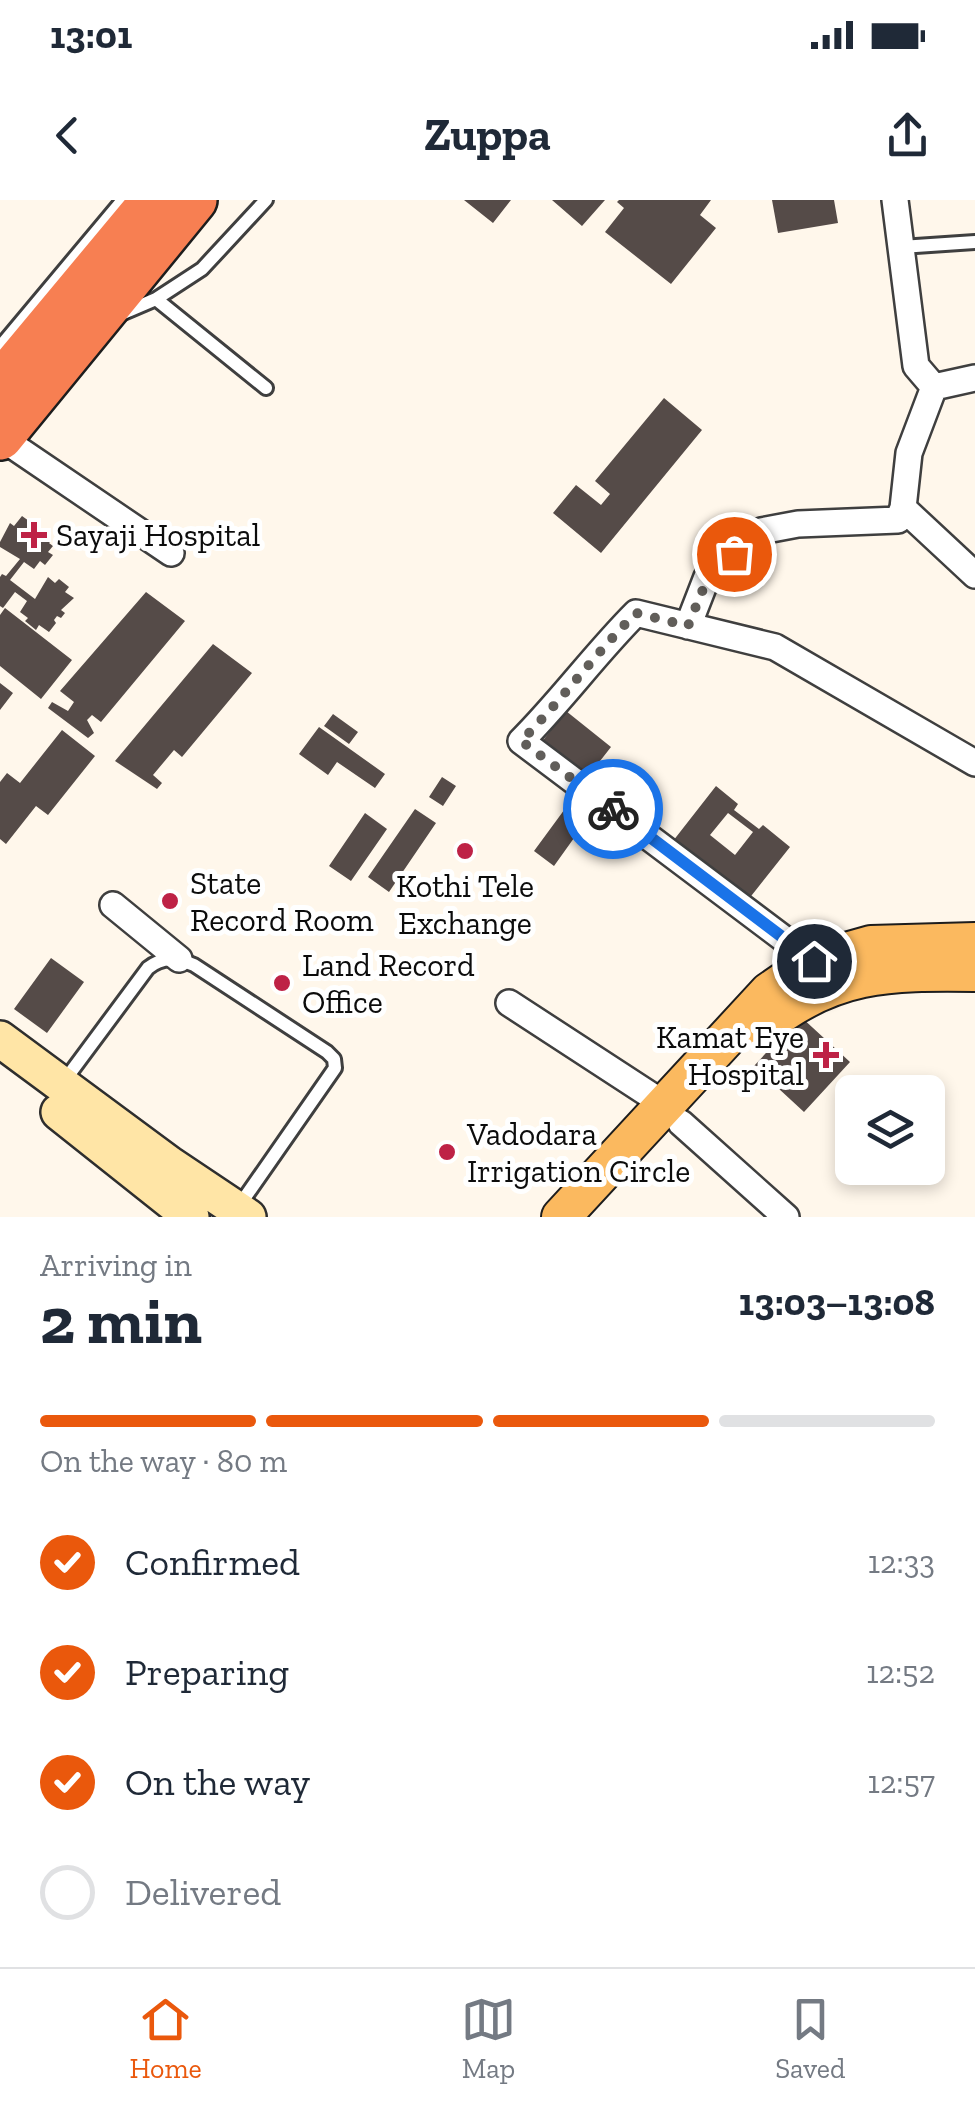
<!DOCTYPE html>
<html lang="en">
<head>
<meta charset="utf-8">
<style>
  body { margin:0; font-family:"Zilla Slab",serif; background:#f6f6f7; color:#1f2937; height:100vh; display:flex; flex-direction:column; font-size:38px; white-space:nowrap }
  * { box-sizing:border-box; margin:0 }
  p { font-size:32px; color:#747a83 }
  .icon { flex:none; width:55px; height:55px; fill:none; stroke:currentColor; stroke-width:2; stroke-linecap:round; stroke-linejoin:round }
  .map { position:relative; height:1017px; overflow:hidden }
  .details { display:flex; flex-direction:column; background:#fff; flex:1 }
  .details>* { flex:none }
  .buttons { position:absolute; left:835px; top:875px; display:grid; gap:20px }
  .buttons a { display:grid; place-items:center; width:110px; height:110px; border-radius:15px; background:#fff; box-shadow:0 5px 15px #0003; font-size:50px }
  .pin { position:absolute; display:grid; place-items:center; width:85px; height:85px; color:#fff; margin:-42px; border:5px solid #fff; border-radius:50%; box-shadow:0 2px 10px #0007 }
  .courier { position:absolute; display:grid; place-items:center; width:100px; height:100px; margin:-50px; border:8px solid #1a73e8; border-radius:50%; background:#fff; color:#222; box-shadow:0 2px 12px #0007 }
  .headline em { font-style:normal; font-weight:700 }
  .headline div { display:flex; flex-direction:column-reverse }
  .headline { display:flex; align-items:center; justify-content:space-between; height:170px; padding:0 40px }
  h1 { font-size:65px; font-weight:700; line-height:75px }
  .bar { display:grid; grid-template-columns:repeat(4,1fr); gap:15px 10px; align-content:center; height:120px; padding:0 40px }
  .bar i { height:12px; border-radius:8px; background:#e0e1e3 }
  .bar .active { background:#ea580c }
  .bar p { grid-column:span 4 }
  ol { padding:0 40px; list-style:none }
  li { display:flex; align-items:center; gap:30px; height:110px }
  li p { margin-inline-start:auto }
  li .icon { padding:10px; border-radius:50%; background:#ea580c; color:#fff; stroke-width:4 }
  li:last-child { color:#747a83 }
  li i { width:55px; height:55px; border:5px solid #e0e1e3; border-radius:50% }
  .status { display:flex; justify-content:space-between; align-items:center; height:70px; padding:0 50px; background:#fff; direction:ltr }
  .status svg { height:28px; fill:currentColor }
  header { display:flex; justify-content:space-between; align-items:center; height:130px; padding:0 40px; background:#fff; font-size:45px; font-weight:700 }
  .menu { display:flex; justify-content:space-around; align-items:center; height:140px; border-top:2px solid #e0e1e3; background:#fff; font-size:28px; color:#747a83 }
  .menu a { display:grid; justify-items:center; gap:5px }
  .menu .active { color:#ea580c }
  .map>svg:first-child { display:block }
  .building { fill:#554b48; fill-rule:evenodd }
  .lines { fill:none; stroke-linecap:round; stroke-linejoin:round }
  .lane-casing { stroke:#3f3f3f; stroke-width:18 }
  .street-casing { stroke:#3f3f3f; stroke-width:30 }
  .secondary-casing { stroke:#2e2e2e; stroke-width:40 }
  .primary-casing { stroke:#1d1d1d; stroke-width:42 }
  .highway-casing { stroke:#1d1d1d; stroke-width:50 }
  .lane { stroke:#fff; stroke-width:12 }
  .street { stroke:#fff; stroke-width:25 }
  .secondary { stroke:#ffe5a6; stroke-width:35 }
  .primary { stroke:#fbb95f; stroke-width:38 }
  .highway { stroke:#f77f52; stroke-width:45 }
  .done { stroke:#615e5a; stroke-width:10; stroke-dasharray:0 18 }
  .route { stroke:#1a73e8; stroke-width:12 }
  .poi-dot { fill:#be2246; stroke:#fff; stroke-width:4 }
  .labels { text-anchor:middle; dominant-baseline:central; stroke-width:10; stroke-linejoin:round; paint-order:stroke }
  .poi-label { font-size:32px; fill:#0c0c0c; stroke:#fff; text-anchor:start }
</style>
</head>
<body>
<div class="status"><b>13:01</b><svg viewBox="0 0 49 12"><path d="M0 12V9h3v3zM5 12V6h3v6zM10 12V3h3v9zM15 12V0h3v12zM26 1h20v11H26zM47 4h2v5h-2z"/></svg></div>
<header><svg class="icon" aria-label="back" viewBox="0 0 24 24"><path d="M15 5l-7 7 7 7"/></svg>Zuppa<svg class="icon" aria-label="share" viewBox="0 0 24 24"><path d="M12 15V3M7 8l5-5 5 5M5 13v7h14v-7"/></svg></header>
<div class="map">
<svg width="975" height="1017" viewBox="0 0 975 1017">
  <rect width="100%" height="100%" fill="#fff7eb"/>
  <path class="building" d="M464,0H511L493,23Z
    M552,0H605L582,26Z
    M619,0H711L700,15L716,28L671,84L605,32L624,8L617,2Z
    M772,0H834L838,23L778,33Z
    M664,198L702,230L601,353L553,313L576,285L601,305L610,294L595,281Z
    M22,316L43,331L39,336L51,341L49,343L53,346L48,352L53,355L45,365L40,361L34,369L24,362L10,380L35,399L48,377L55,383L59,379L69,387L65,392L74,398L61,410L65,413L61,418L57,416L54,420L56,423L49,432L39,425L36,430L25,421L28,418L20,412L27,401L15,392L3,408L0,406V377L2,374L6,376L20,359L0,347V342L10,323L14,326Z
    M146,392L185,421L101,522L92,515L87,520L94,533L88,538L48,508L52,502L68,511L74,502L60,491Z
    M5,408L72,460L41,499L0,466V415Z
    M213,444L252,473L182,557L174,550L153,575L162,583L157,589L115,561Z
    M0,483L13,493L0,510Z
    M566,511L611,547L582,584L537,548Z
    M333,514L358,532L349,544L324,526Z
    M319,527L385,574L375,588L337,562L328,575L299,554Z
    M62,530L95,556L48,615L36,606L6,644L0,639V582L7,573L20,583Z
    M442,577L456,586L443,606L429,597Z
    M716,586L738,604L734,610L759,629L763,625L790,647L748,700L673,641ZM728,613L753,632L735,655L710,635Z
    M570,602L589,617L554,666L534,651Z
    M415,609L436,623L389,692L368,677Z
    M365,613L387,629L351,681L329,666Z
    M51,758L84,782L47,833L14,809Z
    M800,816L850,862L804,912L754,866Z"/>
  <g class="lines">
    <g class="lane-casing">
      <path id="lane" d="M901,47L975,42
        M156,99L266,188
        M121,114L156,99L202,69L266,0
        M0,147L123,0
        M62,884L148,768C163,756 177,758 194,765L327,852L334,859L335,868L239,1006"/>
    </g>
    <g class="street-casing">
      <path id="street" d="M895,0L916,166L934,187L975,178
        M0,237L171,353
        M903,308L975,375
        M688,426L707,377L761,331L798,324L898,320L903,308L909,253L934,187
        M113,705L179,759
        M824,769L521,541C562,500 595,454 636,413L775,447L975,563
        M509,803L664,904
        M681,923L786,1017"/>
    </g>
    <g class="secondary-casing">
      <path id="secondary" d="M0,839L169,964L248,1017
        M59,912L191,1017"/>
    </g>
    <g class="primary-casing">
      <path id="primary" d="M762,828C832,771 888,771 975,772
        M561,1017L769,792L814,761L871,745L975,742"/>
    </g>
    <g class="highway-casing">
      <path id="highway" d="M0,185L154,0
        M0,237L194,0"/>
    </g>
    <use href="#lane" class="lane"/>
    <use href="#street" class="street"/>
    <use href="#secondary" class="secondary"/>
    <use href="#primary" class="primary"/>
    <use href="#highway" class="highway"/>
  </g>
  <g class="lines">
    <path class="done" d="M613,609L521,541C562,500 595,454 636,413L688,426L708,377L734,354"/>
    <path class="route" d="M613,609L814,761"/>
  </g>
  <g class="poi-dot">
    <path d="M29 320h10v10h10v10h-10v10h-10v-10h-10v-10h10z"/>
    <circle cx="465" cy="651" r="10"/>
    <circle cx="170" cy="701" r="10"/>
    <circle cx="282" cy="783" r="10"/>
    <path d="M821 840h10v10h10v10h-10v10h-10v-10h-10v-10h10z"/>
    <circle cx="447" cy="952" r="10"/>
  </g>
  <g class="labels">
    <g class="poi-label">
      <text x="56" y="335">Sayaji Hospital</text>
      <text x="190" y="683">State<tspan x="190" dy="37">Record Room</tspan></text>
      <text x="465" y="686" text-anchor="middle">Kothi Tele<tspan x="465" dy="37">Exchange</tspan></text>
      <text x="302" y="765">Land Record<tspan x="302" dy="37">Office</tspan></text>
      <text x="804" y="837" text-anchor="end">Kamat Eye<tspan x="804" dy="37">Hospital</tspan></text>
      <text x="467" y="934">Vadodara<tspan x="467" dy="37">Irrigation Circle</tspan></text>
    </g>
  </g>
</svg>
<div class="buttons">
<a><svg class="icon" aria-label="layers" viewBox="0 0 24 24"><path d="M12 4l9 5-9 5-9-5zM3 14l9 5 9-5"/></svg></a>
</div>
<div class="pin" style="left:734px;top:354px;background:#ea580c"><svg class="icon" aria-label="bag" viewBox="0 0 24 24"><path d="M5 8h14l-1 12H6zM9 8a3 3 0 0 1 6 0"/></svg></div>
<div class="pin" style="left:814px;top:761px;background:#1f2937"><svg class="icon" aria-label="home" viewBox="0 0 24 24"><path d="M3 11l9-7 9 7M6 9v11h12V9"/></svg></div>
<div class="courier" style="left:613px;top:609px"><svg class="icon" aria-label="bike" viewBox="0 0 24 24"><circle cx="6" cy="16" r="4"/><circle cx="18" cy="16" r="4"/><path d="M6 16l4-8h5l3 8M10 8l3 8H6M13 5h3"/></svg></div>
</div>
<section class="details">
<div class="headline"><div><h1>2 min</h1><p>Arriving in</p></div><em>13:03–13:08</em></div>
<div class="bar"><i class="active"></i><i class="active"></i><i class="active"></i><i></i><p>On the way · 80 m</p></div>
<ol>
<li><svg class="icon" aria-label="check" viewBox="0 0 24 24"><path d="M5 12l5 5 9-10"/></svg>Confirmed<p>12:33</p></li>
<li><svg class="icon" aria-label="check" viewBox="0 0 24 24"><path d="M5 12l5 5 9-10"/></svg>Preparing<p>12:52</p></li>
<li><svg class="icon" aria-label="check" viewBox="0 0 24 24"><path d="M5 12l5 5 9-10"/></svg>On the way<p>12:57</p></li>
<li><i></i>Delivered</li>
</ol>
</section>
<nav class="menu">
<a class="active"><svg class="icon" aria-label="home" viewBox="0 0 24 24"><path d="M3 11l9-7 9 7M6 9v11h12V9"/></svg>Home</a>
<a><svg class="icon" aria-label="map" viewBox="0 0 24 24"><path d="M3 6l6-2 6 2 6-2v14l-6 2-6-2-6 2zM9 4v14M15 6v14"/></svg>Map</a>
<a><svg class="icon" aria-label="saved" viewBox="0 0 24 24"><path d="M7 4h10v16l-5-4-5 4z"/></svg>Saved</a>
</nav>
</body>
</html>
